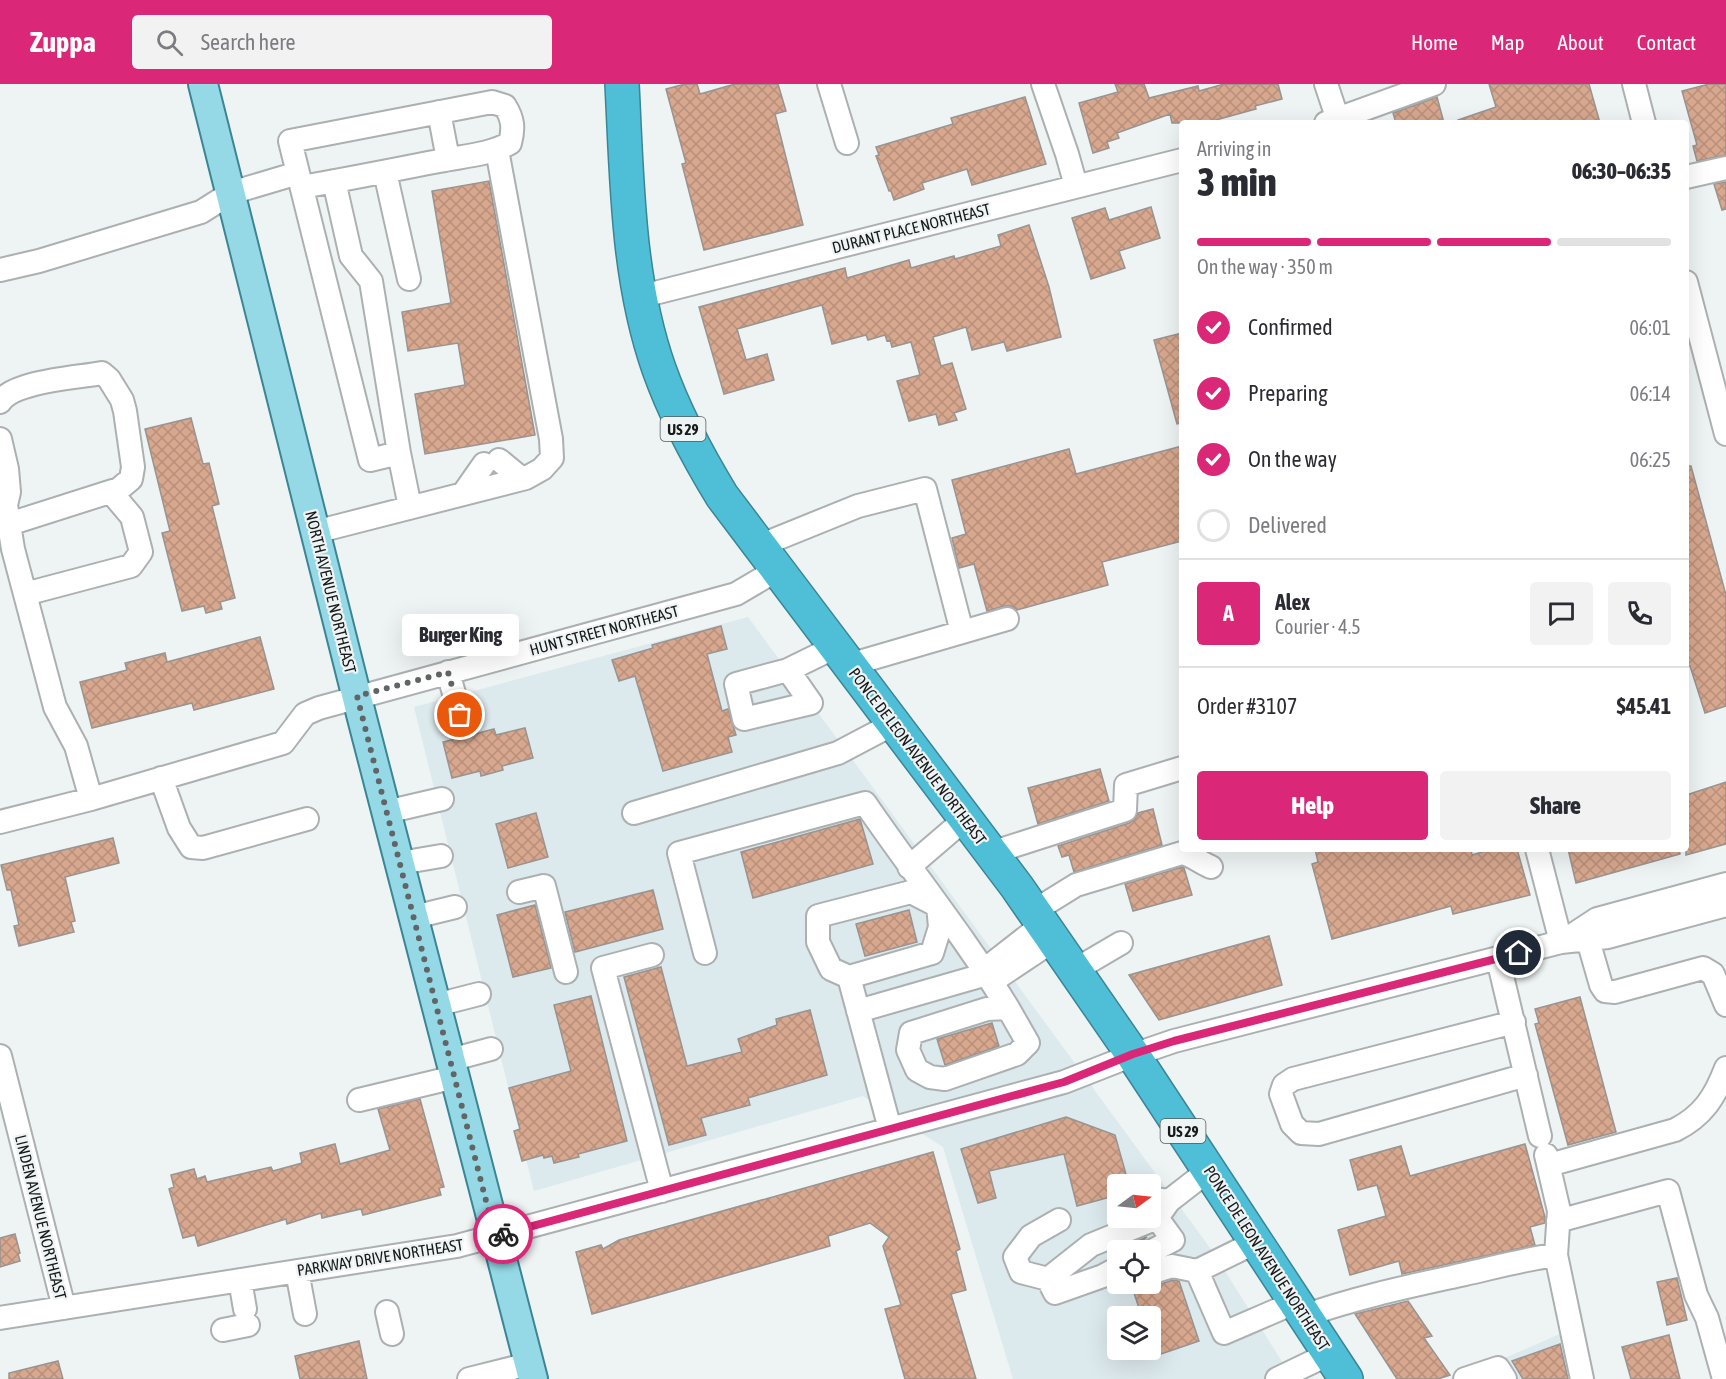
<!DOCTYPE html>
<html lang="en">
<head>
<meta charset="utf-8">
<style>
  body { margin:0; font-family:"Asap Condensed",sans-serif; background:#f2f2f3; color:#2b2b33; height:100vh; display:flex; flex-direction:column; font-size:22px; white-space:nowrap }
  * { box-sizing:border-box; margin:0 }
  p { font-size:20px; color:#7c7c81 }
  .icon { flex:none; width:33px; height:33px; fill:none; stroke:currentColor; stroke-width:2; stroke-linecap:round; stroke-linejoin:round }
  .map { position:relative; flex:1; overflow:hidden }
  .panel { position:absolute; left:1179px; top:36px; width:510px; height:732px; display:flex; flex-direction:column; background:#fff; border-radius:6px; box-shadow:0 6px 24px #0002 }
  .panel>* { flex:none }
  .needle { width:39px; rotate:75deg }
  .fabs { position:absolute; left:1107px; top:1090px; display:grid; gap:12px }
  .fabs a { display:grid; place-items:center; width:54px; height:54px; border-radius:6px; background:#fff; box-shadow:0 6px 24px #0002; font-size:30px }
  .pin { position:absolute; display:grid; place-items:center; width:51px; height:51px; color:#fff; margin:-26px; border:3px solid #fff; border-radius:50%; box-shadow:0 2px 6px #0007 }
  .courier { position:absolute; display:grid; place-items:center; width:60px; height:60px; margin:-30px; border:4px solid #db2777; border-radius:50%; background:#fff; color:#222; box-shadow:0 2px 8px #0007 }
  .bubble { position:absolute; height:42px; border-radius:6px; background:#fff; box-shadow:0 6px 24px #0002; font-size:20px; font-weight:800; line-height:42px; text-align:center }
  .headline em { font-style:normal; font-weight:800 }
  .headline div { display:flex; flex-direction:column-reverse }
  .headline { display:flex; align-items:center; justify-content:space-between; height:102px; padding:0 18px }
  h1 { font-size:39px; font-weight:800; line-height:45px }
  .bar { display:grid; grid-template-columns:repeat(4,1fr); gap:9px 6px; align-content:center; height:72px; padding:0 18px }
  .bar i { height:8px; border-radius:4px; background:#e1e1e2 }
  .bar .selected { background:#db2777 }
  .bar p { grid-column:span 4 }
  .line { display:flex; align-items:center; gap:15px; padding:0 18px; border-top:2px solid #e1e1e2 }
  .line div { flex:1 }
  .round { display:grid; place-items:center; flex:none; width:63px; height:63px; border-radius:6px; background:#f2f2f3 }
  ol { padding:0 18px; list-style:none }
  li { display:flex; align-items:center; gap:18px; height:66px }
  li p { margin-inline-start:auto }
  li .icon { padding:6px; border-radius:50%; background:#db2777; color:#fff; stroke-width:4 }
  li:last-child { color:#7c7c81 }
  li i { width:33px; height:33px; border:3px solid #e1e1e2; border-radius:50% }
  .cta { display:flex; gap:12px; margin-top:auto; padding:12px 18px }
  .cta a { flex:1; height:69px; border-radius:6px; background:#db2777; color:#fff; font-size:24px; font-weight:800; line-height:69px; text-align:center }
  .cta a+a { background:#f2f2f3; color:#2b2b33 }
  header { display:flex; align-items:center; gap:36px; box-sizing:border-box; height:84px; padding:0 30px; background:#db2777; color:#fff }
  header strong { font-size:28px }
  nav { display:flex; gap:33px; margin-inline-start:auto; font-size:21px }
  .search { width:420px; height:54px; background:#f2f2f3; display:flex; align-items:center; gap:15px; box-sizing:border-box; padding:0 21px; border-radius:6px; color:#7c7c81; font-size:22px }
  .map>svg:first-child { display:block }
  .built { fill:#dce9ed; fill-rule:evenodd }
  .building { fill:url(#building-cross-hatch); stroke:#979492; stroke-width:1.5 }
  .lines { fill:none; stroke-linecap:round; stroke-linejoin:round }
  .minor-casing { stroke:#acb0b1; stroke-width:26 }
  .major-casing { stroke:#3b8594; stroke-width:32 }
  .highway-casing { stroke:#3b8594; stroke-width:36 }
  .minor { stroke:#fff; stroke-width:22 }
  .major { stroke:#95d9e7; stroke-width:28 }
  .highway { stroke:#4ebfd7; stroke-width:33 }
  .done { stroke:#626566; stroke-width:6; stroke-dasharray:0 10.8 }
  .route { stroke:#db2777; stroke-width:8 }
  .labels { text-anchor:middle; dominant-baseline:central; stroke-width:4.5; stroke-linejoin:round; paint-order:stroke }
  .shield { fill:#eef3f4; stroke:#585a5b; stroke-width:1.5 }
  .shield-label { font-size:15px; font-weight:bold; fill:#171819 }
  .street-label { font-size:16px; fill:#171819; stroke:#eef3f4 }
</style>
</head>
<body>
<header>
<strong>Zuppa</strong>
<div class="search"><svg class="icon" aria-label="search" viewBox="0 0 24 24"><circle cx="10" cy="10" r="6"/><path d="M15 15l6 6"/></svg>Search here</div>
<nav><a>Home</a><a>Map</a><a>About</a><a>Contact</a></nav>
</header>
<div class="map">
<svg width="1726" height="1295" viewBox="0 0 1726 1295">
  <defs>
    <pattern id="building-cross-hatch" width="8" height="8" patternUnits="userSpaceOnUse" patternTransform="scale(1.5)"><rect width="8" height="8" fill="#d7a78e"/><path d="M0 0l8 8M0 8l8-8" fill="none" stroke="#b88f7a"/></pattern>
  </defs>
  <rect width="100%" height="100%" fill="#eef3f4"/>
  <path class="built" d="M748,533L1213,1168L1293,1295H1013L943,1063L863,1012L534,1107L414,623ZM1118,1101H1150V1134H1118ZM1118,1167H1150V1200H1118ZM1118,1233H1150V1266H1118Z
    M1562,1249L1568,1295H1457Z"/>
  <path class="building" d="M685,0H697L700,10L735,0H778L786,27L775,30L803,141L704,166L682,80L686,79L666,5Z
    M1115,0H1144L1149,14L1198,2L1199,7L1224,0H1278L1282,15L1255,22L1256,25L1205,39H1172L1170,30L1117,49L1119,54L1107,58L1109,64L1093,69L1079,19L1118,8Z
    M1489,0H1589L1600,39H1459L1458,36L1496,23Z
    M1709,0H1726V71L1697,77L1693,62L1697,61L1682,7Z
    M1025,13L1046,80L972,101L967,85L922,99L924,105L894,116L891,107H889L876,72L879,71L876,63L953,40L951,34Z
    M1437,13L1444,39H1396L1393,29Z
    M489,97L535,351L425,370L415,310L465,301L458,259L408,267L402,228L451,219L432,107Z
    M1726,98V125L1722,126L1714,100Z
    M1151,123L1160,154L1119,167L1125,184L1091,195L1072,134L1105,124L1109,136Z
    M1029,141L1049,203L1061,253L1007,267L1004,258L972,266L966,243L933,253L941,282L952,279L966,325L954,329L957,336L939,341L936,330L909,337L897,297L920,291L911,258L892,263L890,256L887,257L885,251L868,256L866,251L832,260L822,221L737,245L746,276L767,270L774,296L724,310L699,223L845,184L847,194L909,176L911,184L954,172L955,175L1001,162L998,151Z
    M1182,249V339L1177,340L1154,256Z
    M191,334L203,380L209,379L219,420L212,422L235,514L220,518L222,525L206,529L204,522L182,527L162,449L170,447L145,345Z
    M1182,362V457L1102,478L1108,501L1017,526L1011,522H1004L987,527L974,480L959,484L952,454L966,450L952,396L1069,365L1076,390Z
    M1686,382H1691L1726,511V622L1705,629L1690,582L1686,583Z
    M721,542L727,565L707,570L722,627L728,625L736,651L728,653L732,668L663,687L635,592L619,597L612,576L653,564L652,561Z
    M260,553L274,605L194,626L192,619L92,644L80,598L127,586L125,579L165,569L167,578Z
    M525,644L533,674L502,682L503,686L481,692L480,687L452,694L443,658L494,645L496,651Z
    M1100,685L1109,717L1038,740L1028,704Z
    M1726,698V760L1686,771V711Z
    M1153,725L1162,761L1074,788L1069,771L1062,773L1058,762L1129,739L1135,735L1138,729Z
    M536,729L548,773L508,784L496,740Z
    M860,735L873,780L753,814L741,768Z
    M113,754L119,779L65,793L75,837L71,838L74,848L19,862L14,842L19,841L11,806H7L1,781Z
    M1315,765H1471L1472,771L1492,765H1517L1530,811L1453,830L1451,822L1332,855L1312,780L1318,778Z
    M1568,765H1679L1680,770L1576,799Z
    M1182,783L1184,784L1192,811L1133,827L1125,800Z
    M653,806L663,845L575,868L565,828Z
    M535,821L551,884L513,893L497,831Z
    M909,826L917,858L865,872L856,840Z
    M1269,852L1282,901L1159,936L1129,891Z
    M661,883L687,982L742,968L738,955L777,941L776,935L810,926L827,991L748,1014L750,1021L701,1034L706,1051L669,1061L624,893Z
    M591,912L627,1057L578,1070L579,1073L554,1079L552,1072L544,1074L543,1071L522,1077L514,1047L520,1045L509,1004L571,987L554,921Z
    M1580,913L1616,1048L1568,1061L1535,940L1539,939L1535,925Z
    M992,939L999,962L945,981L937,955Z
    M420,1015L444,1103L439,1104L441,1111L363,1131L361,1125L322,1134L321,1129L287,1140L286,1135L198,1162L195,1151L183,1154L169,1105L174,1103L171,1091L194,1085L197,1095L205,1092L207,1098L271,1083L273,1087L302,1079L300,1069L335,1060L340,1080L390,1066L378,1025Z
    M1066,1033L1115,1051L1129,1101H1118V1111L1077,1122L1064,1070L989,1087L996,1114L978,1119L961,1065Z
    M1525,1060L1545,1133V1139L1530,1143L1535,1161L1402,1190L1399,1177L1350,1191L1338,1146L1386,1132L1377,1101L1358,1106L1350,1076L1401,1062L1410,1092Z
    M933,1068L960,1165L956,1167L966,1206L951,1210L976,1295H905L885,1225L901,1221L883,1162L889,1153L870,1139L828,1152L830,1162L592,1230L576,1168L601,1161L603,1165L619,1156Z
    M15,1150L20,1169L18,1170L20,1177L0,1183V1154Z
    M1147,1153L1139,1160L1137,1167H1128L1127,1161Z
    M1677,1194L1687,1236L1667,1241L1657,1198Z
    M1173,1196L1179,1197L1199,1257L1155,1272L1150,1259V1233H1142L1131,1200L1154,1202Z
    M1408,1217L1432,1252L1424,1254L1450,1291L1438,1295H1397L1355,1230Z
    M1669,1251L1680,1295H1631L1622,1263Z
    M359,1257L367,1295H300L295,1272Z
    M1560,1260L1568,1295H1523L1512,1277Z
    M58,1277L63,1295H9V1289Z"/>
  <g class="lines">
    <g class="minor-casing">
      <path id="minor" d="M829,0L847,59
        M1043,0L1067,70L1076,102
        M1326,0L1339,39
        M1634,0L1644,39
        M439,28L448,75
        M1326,39L1434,0
        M385,88L409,195
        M1686,93L1726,84
        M302,103C348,95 393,86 439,77C463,72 489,71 510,59C514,44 513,35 505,22L492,18L290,57L370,376L399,369L371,197L351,172L334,97
        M0,186L39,177L201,128L231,109L298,89
        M1686,198L1726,350
        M639,213L1182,76
        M0,318C14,297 76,294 102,289L109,295L122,316L125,327L133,383L131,395L119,405L9,440
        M0,355L7,385L9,408L6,421L13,465L55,623L76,662L91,715
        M399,369L410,423
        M499,376L522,395
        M463,410L484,380
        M315,448L526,394L542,385L552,374L551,355L497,66
        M759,462L858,422L925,405L962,548
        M25,510L131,482L141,468L132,433L111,408
        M849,581L1007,535
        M788,586L736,600L744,635L811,619L788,586L835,563
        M448,588L460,631
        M161,694L179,744L191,763L203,764L307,735
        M386,728L442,715
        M634,729L838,669L893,640
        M0,738L91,715L283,659L305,630L319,624L736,510L777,486
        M1537,765L1561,858
        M991,769L1125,726L1126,701L1182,684
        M400,779L441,772
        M909,783L965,735
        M519,808L544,802L566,888
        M911,808L938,822L940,843L932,869L849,893L831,885L818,858V832Z
        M1034,827L1076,801L1182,769C1192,771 1201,779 1211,783
        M414,833L455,823
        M1565,856L1597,835L1726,800
        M1588,856L1601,901L1605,907L1615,908L1703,884L1713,890L1726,921
        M705,869L679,769L865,719C912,788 965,853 1008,924
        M652,871L603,884L662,1107
        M1498,875L1540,1052
        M1075,886L1121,859
        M987,890L992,880L1043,840
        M849,893L890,1045
        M436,921L479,910
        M1008,924L1028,959L1017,970L945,995L930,993L917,986L908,966L911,949L987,925Z
        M858,927L987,890L1000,892L1054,856
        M1514,938L1293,995L1284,1001L1281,1010L1292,1040L1301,1049L1319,1050L1526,991
        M0,972L64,1224
        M450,976L491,965
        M359,1016L455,993
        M1546,1071L1559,1127L1556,1171L1582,1295
        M1549,1081L1675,1046C1703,1032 1715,1013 1726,984
        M1150,1114L1169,1117L1209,1086
        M1059,1136L1031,1152L1015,1173L1021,1188L1048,1195L1091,1161L1157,1134L1169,1117
        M1558,1137L1668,1107L1696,1211L1707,1234L1724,1295
        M1150,1168L1173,1156L1157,1134
        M297,1187L305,1230
        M1197,1187L1224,1249L1296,1218
        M1150,1189L1172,1182L1197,1187L1256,1158
        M1048,1195L1055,1209L1103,1192L1118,1184
        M240,1196L245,1225
        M387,1228L392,1250
        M1304,1232C1357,1213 1411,1202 1465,1190C1496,1183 1525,1175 1556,1171
        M0,1234L457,1162L1064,998L1133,971L1174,957L1561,858L1608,853L1726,821
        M223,1246L248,1241
        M469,1295L529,1280
        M1277,1295L1329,1270
        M1465,1295L1498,1284L1505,1295"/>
    </g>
    <g class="major-casing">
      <path id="major" d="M203,0L362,634L533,1295"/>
    </g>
    <g class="highway-casing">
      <path id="highway" d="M622,0C627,95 627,194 659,285C675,330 697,371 722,412L1017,803L1133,971L1346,1295"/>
    </g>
    <use href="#minor" class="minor"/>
    <use href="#major" class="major"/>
    <use href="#highway" class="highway"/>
  </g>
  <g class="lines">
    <path class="done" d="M460,631L448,588L357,612L495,1152L503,1150"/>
    <path class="route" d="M503,1150L1064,998L1133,970L1174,957L1519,869"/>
  </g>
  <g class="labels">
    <g class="shield">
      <rect x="660.5" y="333" width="45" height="24" rx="4.5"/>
      <rect x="1160.5" y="1035" width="45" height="24" rx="4.5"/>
    </g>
    <g class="shield-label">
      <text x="683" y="345">US 29</text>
      <text x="1183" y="1047">US 29</text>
    </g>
    <g class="street-label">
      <text transform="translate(911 144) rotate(-14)">DURANT PLACE NORTHEAST</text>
      <text transform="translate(331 508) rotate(76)">NORTH AVENUE NORTHEAST</text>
      <text transform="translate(604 546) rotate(-15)">HUNT STREET NORTHEAST</text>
      <text transform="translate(918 672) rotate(53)">PONCE DE LEON AVENUE NORTHEAST</text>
      <text transform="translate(41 1133) rotate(76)">LINDEN AVENUE NORTHEAST</text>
      <text transform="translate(380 1173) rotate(-9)">PARKWAY DRIVE NORTHEAST</text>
      <text transform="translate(1267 1174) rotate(57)">PONCE DE LEON AVENUE NORTHEAST</text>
    </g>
  </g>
</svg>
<div class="fabs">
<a><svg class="needle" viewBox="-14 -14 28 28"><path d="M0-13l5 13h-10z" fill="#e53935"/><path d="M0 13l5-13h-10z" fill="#7c7c81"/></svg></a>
<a><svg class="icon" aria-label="locate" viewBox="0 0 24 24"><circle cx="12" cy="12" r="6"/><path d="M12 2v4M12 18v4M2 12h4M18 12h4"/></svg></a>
<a><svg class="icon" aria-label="layers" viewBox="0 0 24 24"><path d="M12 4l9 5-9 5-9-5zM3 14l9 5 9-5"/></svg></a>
</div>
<div class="pin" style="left:460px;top:631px;background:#ea580c"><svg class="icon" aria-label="bag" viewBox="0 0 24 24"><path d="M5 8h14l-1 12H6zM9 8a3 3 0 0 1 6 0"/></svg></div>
<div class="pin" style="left:1519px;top:869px;background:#1f2937"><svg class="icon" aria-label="home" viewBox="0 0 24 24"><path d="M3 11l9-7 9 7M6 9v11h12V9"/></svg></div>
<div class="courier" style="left:503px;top:1150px"><svg class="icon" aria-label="bike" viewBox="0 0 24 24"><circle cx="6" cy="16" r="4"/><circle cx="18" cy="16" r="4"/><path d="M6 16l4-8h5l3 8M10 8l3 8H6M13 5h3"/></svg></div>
<div class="bubble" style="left:402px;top:530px;width:117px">Burger King</div>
<section class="panel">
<div class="headline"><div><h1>3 min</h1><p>Arriving in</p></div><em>06:30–06:35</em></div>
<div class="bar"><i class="selected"></i><i class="selected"></i><i class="selected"></i><i></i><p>On the way · 350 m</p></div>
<ol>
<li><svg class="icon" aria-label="check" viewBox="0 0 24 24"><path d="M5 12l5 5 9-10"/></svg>Confirmed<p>06:01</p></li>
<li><svg class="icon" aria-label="check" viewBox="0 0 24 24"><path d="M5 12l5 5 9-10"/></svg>Preparing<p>06:14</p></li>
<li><svg class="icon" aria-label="check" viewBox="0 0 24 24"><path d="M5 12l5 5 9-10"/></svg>On the way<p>06:25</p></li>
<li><i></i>Delivered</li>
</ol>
<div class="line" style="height:108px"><b class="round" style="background:#db2777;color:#fff">A</b><div><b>Alex</b><p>Courier · 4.5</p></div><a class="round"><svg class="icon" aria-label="chat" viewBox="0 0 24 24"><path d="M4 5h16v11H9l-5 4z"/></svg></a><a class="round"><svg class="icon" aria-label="phone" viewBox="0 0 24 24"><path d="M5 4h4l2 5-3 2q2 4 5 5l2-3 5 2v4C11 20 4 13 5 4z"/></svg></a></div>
<div class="line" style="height:78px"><div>Order #3107</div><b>$45.41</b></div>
<div class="cta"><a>Help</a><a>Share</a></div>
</section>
</div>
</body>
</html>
